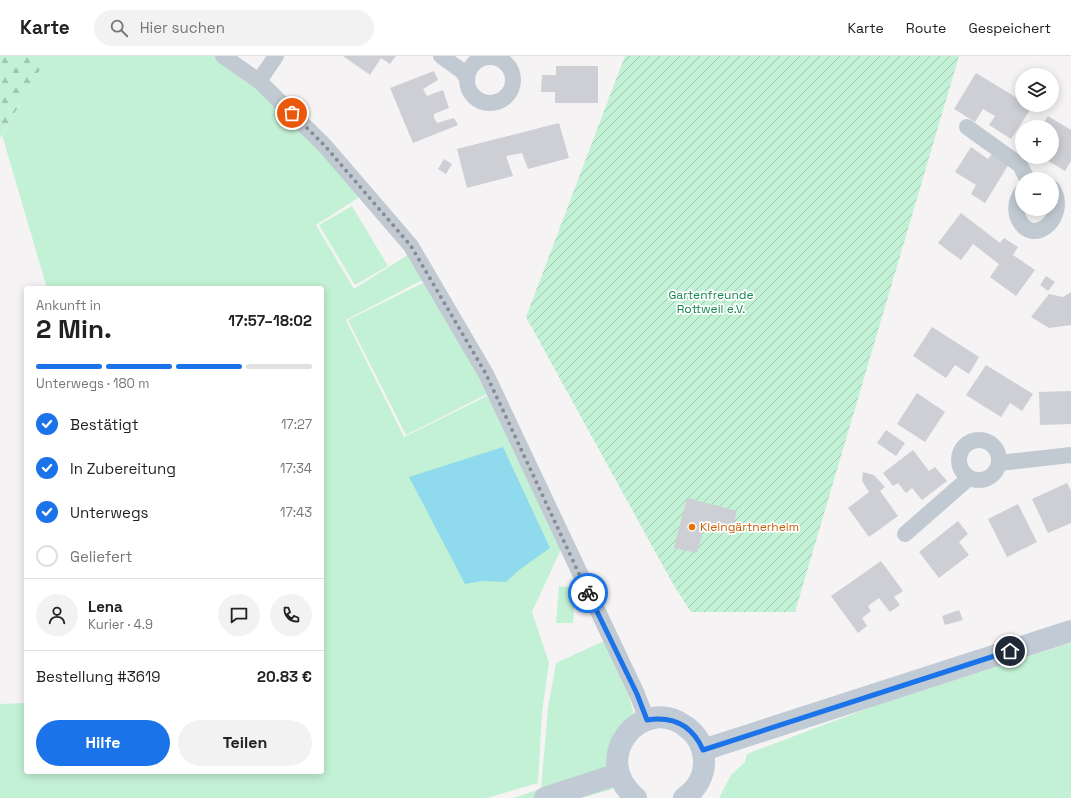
<!DOCTYPE html>
<html lang="de">
<head>
<meta charset="utf-8">
<style>
  body { margin:0; font-family:"Space Grotesk",sans-serif; background:#f2f2f2; color:#222; height:100vh; display:flex; flex-direction:column; font-size:15px; white-space:nowrap }
  * { box-sizing:border-box; margin:0 }
  p { font-size:13px; color:#767676 }
  .icon { flex:none; width:22px; height:22px; fill:none; stroke:currentColor; stroke-width:2; stroke-linecap:round; stroke-linejoin:round }
  .map { position:relative; flex:1; overflow:hidden }
  .drawer { position:absolute; left:24px; top:230px; width:300px; height:488px; display:flex; flex-direction:column; background:#fff; border-radius:4px; box-shadow:0 2px 10px #0003 }
  .drawer>* { flex:none }
  .buttons { position:absolute; left:1015px; top:12px; display:grid; gap:8px }
  .buttons a { display:grid; place-items:center; width:44px; height:44px; border-radius:50%; background:#fff; box-shadow:0 2px 10px #0003; font-size:20px }
  .pin { position:absolute; display:grid; place-items:center; width:34px; height:34px; color:#fff; margin:-17px; border:2px solid #fff; border-radius:50%; box-shadow:0 1px 4px #0007 }
  .courier { position:absolute; display:grid; place-items:center; width:40px; height:40px; margin:-20px; border:3px solid #1a73e8; border-radius:50%; background:#fff; color:#222; box-shadow:0 1px 5px #0007 }
  .headline em { font-style:normal; font-weight:800 }
  .headline div { display:flex; flex-direction:column-reverse }
  .headline { display:flex; align-items:center; justify-content:space-between; height:68px; padding:0 12px }
  h1 { font-size:26px; font-weight:800; line-height:30px }
  .bar { display:grid; grid-template-columns:repeat(4,1fr); gap:6px 4px; align-content:center; height:48px; padding:0 12px }
  .bar i { height:5px; border-radius:3px; background:#e0e0e0 }
  .bar .current { background:#1a73e8 }
  .bar p { grid-column:span 4 }
  .line { display:flex; align-items:center; gap:10px; padding:0 12px; border-top:1px solid #e0e0e0 }
  .line div { flex:1 }
  .round { display:grid; place-items:center; flex:none; width:42px; height:42px; border-radius:21px; background:#f2f2f2 }
  ol { padding:0 12px; list-style:none }
  li { display:flex; align-items:center; gap:12px; height:44px }
  li p { margin-inline-start:auto }
  li .icon { padding:4px; border-radius:50%; background:#1a73e8; color:#fff; stroke-width:4 }
  li:last-child { color:#767676 }
  li i { width:22px; height:22px; border:2px solid #e0e0e0; border-radius:50% }
  .button { display:flex; gap:8px; margin-top:auto; padding:8px 12px }
  .button a { flex:1; height:46px; border-radius:24px; background:#1a73e8; color:#fff; font-size:16px; font-weight:800; line-height:46px; text-align:center }
  .button a+a { background:#f2f2f2; color:#222 }
  header { display:flex; align-items:center; gap:24px; box-sizing:border-box; height:56px; padding:0 20px; background:#fff; border-bottom:1px solid #e0e0e0 }
  header strong { font-size:19px }
  nav { display:flex; gap:22px; margin-inline-start:auto; font-size:14px }
  .search { width:280px; height:36px; background:#f2f2f2; display:flex; align-items:center; gap:10px; box-sizing:border-box; padding:0 14px; border-radius:22px; color:#767676; font-size:15px }
  .map>svg:first-child { display:block }
  .grass { fill:#c3f1d5 }
  .forest { fill:url(#forest-firs) }
  .garden { fill:url(#garden-furrows) }
  .water { fill:#90daee }
  .building { fill:#cdcfd5 }
  .lines { fill:none; stroke-linecap:round; stroke-linejoin:round }
  .minor { stroke:#c1cad2; stroke-width:16 }
  .secondary { stroke:#c1cbd6; stroke-width:22 }
  .done { stroke:#868d94; stroke-width:4; stroke-dasharray:0 7.2 }
  .route { stroke:#1a73e8; stroke-width:5 }
  .food-dot { fill:#e8710a; stroke:#fff; stroke-width:1.5 }
  .labels { text-anchor:middle; dominant-baseline:central; stroke-width:3.5; stroke-linejoin:round; paint-order:stroke }
  .park-label { font-size:12px; fill:#17864f; stroke:#fff }
  .food-label { font-size:12px; fill:#c56008; stroke:#fff; text-anchor:start }
</style>
</head>
<body>
<header>
<strong>Karte</strong>
<div class="search"><svg class="icon" aria-label="search" viewBox="0 0 24 24"><circle cx="10" cy="10" r="6"/><path d="M15 15l6 6"/></svg>Hier suchen</div>
<nav><a>Karte</a><a>Route</a><a>Gespeichert</a></nav>
</header>
<div class="map">
<svg width="1071" height="742" viewBox="0 0 1071 742">
  <defs>
    <pattern id="forest-firs" width="22" height="20" patternUnits="userSpaceOnUse"><rect width="22" height="20" fill="#c3f1d5"/><path d="M5 1l3.5 6h-7zM16 11l3.5 6h-7z" fill="#a0c6b0"/></pattern>
    <pattern id="garden-furrows" width="10" height="10" patternUnits="userSpaceOnUse"><rect width="10" height="10" fill="#c3f1d5"/><path d="M-1 1l2-2M0 10L10 0M9 11l2-2" fill="none" stroke="#a0c6b0"/></pattern>
  </defs>
  <rect width="100%" height="100%" fill="#f5f3f3"/>
  <path class="grass" d="M48,0H215L258,30L361,140L316,169L354,233L411,197L426,222L346,264L404,381L491,338L562,491L532,556L549,607L542,656L538,727L487,742H0V648L26,647V716H322V232H47L2,79Z
    M352,150L388,210L355,229L319,169Z
    M429,224L487,338L406,379L348,264Z
    M559,530L576,532L573,567H556Z
    M604,585L629,640L636,667L608,720L613,733L581,742H513L541,733L548,652L556,607Z
    M1071,587V742H719L731,719L745,706L747,698L874,650Z"/>
  <path class="forest" d="M0,0H48L0,82Z"/>
  <path class="garden" d="M625,0H959L795,556H691L673,528L526,261Z"/>
  <path class="water" d="M503,391L550,492L519,514L506,526L482,525L465,528L409,421Z"/>
  <path class="building" d="M343,0H396L390,8L381,2L370,19Z
    M556,10H598V47H555V36H541L542,19H556Z
    M434,15L438,24L423,33L427,40L443,34L449,52L434,58V62L437,67L454,62L458,69L413,87L390,32Z
    M976,17L1022,45V49L1032,51L1011,83L989,69L995,60L983,53L975,66L954,53Z
    M1048,60L1071,74V105L1065,115L1042,101H1052V71H1041Z
    M559,67L569,102L528,113L522,97L506,100L513,120L467,132L457,93Z
    M971,91L988,103L992,98L1009,108L985,147L971,138L976,129L955,116Z
    M444,103L452,108L446,118L438,113Z
    M961,157L1000,187L1004,182L1018,191L1013,199L1035,214L1016,240L990,221L999,208L973,188L961,204L938,187Z
    M1046,220L1055,226L1048,235L1040,229Z
    M1071,236V269L1049,272L1031,261L1049,238L1063,241Z
    M932,271L979,301L969,318L955,309L946,322L913,300Z
    M986,309L1033,338L1022,355L1010,347L1001,361L966,339Z
    M1071,335V368L1040,369L1039,336Z
    M917,337L945,356L925,386L897,368Z
    M886,374L905,387L896,400L877,387Z
    M913,394L929,415L935,411L947,425L922,444L912,432L906,437L898,427L893,430L883,417Z
    M863,416L874,419L885,431L880,435L898,460L869,481L848,452L869,436L862,425Z
    M1067,427L1071,435V467L1048,477L1032,443Z
    M687,442L737,455L732,474L705,467L697,497L674,492Z
    M1018,448L1037,486L1007,501L988,463Z
    M958,465L968,478L959,486L969,499L939,522L919,496Z
    M881,505L903,535L894,541L900,549L890,556L879,542L868,550L871,555L862,562L867,570L858,577L831,540Z
    M959,554L963,564L945,569L942,560Z"/>
  <g class="lines">
    <path class="minor" d="M223,0L259,25L325,90L411,190L486,318L637,638L647,664
      M441,0L462,15L466,21
      M467 24a23 23 0 1 1 46 0a23 23 0 1 1-46 0Z
      M259,25L276,0
      M967,71L1020,109L1027,123
      M1022,136C1017,143 1015,151 1017,159C1030,196 1071,161 1052,132
      M959 404a20 20 0 1 1 40 0a20 20 0 1 1-40 0Z
      M999,407L1071,399
      M905,478L969,422"/>
    <path class="secondary" d="M703,694L1071,575
      M545,742L618,718
      M636,742C588,702 642,638 685,670C697,678 703,689 704,703C705,719 697,733 684,742"/>
  </g>
  <g class="lines">
    <path class="done" d="M292,57L325,90L411,190L486,318L588,537"/>
    <path class="route" d="M588,537L637,638L647,664C673,660 692,669 703,694L1010,595"/>
  </g>
  <circle class="food-dot" cx="692" cy="471" r="4"/>
  <g class="labels">
    <g class="park-label">
      <text x="711" y="239">Gartenfreunde<tspan x="711" dy="14">Rottweil e.V.</tspan></text>
    </g>
    <g class="food-label">
      <text x="700" y="471">Kleingärtnerheim</text>
    </g>
  </g>
</svg>
<div class="buttons">
<a><svg class="icon" aria-label="layers" viewBox="0 0 24 24"><path d="M12 4l9 5-9 5-9-5zM3 14l9 5 9-5"/></svg></a>
<a>+</a>
<a>−</a>
</div>
<div class="pin" style="left:292px;top:57px;background:#ea580c"><svg class="icon" aria-label="bag" viewBox="0 0 24 24"><path d="M5 8h14l-1 12H6zM9 8a3 3 0 0 1 6 0"/></svg></div>
<div class="pin" style="left:1010px;top:595px;background:#1f2937"><svg class="icon" aria-label="home" viewBox="0 0 24 24"><path d="M3 11l9-7 9 7M6 9v11h12V9"/></svg></div>
<div class="courier" style="left:588px;top:537px"><svg class="icon" aria-label="bike" viewBox="0 0 24 24"><circle cx="6" cy="16" r="4"/><circle cx="18" cy="16" r="4"/><path d="M6 16l4-8h5l3 8M10 8l3 8H6M13 5h3"/></svg></div>
<section class="drawer">
<div class="headline"><div><h1>2 Min.</h1><p>Ankunft in</p></div><em>17:57–18:02</em></div>
<div class="bar"><i class="current"></i><i class="current"></i><i class="current"></i><i></i><p>Unterwegs · 180 m</p></div>
<ol>
<li><svg class="icon" aria-label="check" viewBox="0 0 24 24"><path d="M5 12l5 5 9-10"/></svg>Bestätigt<p>17:27</p></li>
<li><svg class="icon" aria-label="check" viewBox="0 0 24 24"><path d="M5 12l5 5 9-10"/></svg>In Zubereitung<p>17:34</p></li>
<li><svg class="icon" aria-label="check" viewBox="0 0 24 24"><path d="M5 12l5 5 9-10"/></svg>Unterwegs<p>17:43</p></li>
<li><i></i>Geliefert</li>
</ol>
<div class="line" style="height:72px"><a class="round"><svg class="icon" aria-label="person" viewBox="0 0 24 24"><circle cx="12" cy="8" r="4"/><path d="M4 21q1-7 8-7t8 7"/></svg></a><div><b>Lena</b><p>Kurier · 4.9</p></div><a class="round"><svg class="icon" aria-label="chat" viewBox="0 0 24 24"><path d="M4 5h16v11H9l-5 4z"/></svg></a><a class="round"><svg class="icon" aria-label="phone" viewBox="0 0 24 24"><path d="M5 4h4l2 5-3 2q2 4 5 5l2-3 5 2v4C11 20 4 13 5 4z"/></svg></a></div>
<div class="line" style="height:52px"><div>Bestellung #3619</div><b>20.83 €</b></div>
<div class="button"><a>Hilfe</a><a>Teilen</a></div>
</section>
</div>
</body>
</html>
